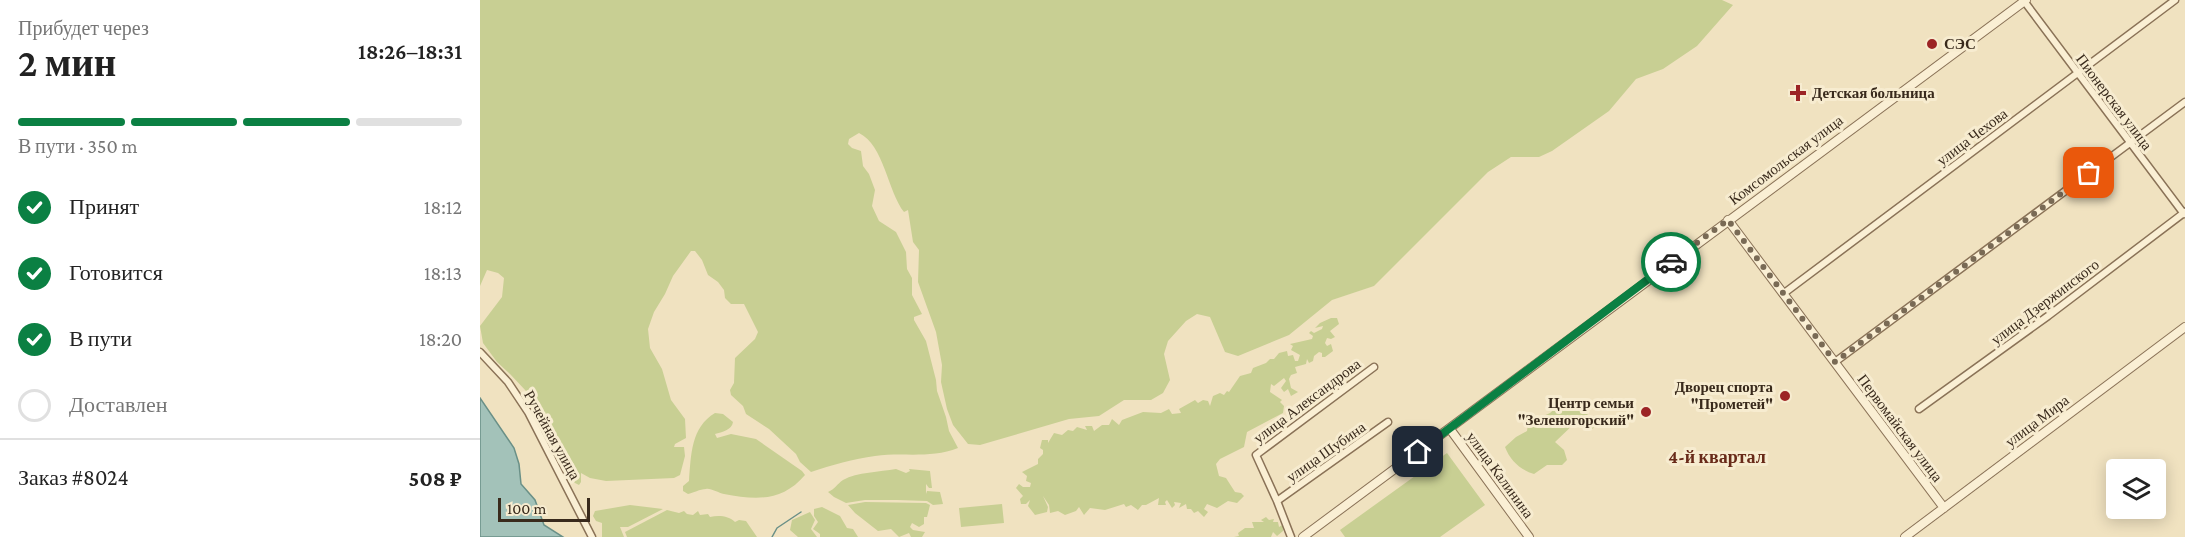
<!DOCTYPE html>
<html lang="ru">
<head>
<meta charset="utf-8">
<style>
  body { margin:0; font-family:"Crimson Pro",serif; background:#f2f2f2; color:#222; height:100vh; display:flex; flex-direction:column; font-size:22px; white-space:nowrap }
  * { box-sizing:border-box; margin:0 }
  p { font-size:20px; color:#767676 }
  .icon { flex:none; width:33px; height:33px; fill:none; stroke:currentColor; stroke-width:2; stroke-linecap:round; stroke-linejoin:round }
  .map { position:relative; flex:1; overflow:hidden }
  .details { display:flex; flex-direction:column; background:#fff; width:480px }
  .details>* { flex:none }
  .tools { position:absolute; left:1626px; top:459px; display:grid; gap:12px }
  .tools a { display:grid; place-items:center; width:60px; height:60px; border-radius:6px; background:#fff; box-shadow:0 3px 15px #0003; font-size:30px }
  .scale { position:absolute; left:18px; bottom:15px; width:92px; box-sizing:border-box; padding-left:6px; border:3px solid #392a1c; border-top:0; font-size:16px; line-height:21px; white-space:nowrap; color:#392a1c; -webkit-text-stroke:4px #f7ecd0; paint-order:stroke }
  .pin { position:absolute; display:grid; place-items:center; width:51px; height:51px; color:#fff; margin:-26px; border-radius:12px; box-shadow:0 3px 9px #0006 }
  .courier { position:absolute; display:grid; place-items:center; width:60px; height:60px; margin:-30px; border:4px solid #0b8043; border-radius:50%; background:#fff; color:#222; box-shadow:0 2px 8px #0007 }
  .headline em { font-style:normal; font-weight:600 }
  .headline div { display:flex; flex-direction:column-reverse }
  .headline { display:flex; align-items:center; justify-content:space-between; height:102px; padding:0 18px }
  h1 { font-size:39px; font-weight:600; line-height:45px }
  .bar { display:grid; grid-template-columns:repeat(4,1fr); gap:9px 6px; align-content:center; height:72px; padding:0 18px }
  .bar i { height:8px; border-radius:4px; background:#e0e0e0 }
  .bar .selected { background:#0b8043 }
  .bar p { grid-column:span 4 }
  .line { display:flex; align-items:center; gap:15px; padding:0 18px; border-top:2px solid #e0e0e0 }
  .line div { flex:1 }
  ol { padding:0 18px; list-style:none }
  li { display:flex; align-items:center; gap:18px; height:66px }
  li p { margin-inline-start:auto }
  li .icon { padding:6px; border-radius:50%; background:#0b8043; color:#fff; stroke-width:4 }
  li:last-child { color:#767676 }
  li i { width:33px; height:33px; border:3px solid #e0e0e0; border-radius:50% }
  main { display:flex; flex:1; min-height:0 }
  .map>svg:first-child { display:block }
  .green { fill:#c8cf93 }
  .water { fill:#a3c2b9; stroke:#6a9087; stroke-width:1.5 }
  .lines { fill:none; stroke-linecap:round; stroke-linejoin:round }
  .stream { stroke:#6a9087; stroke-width:1.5 }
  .minor-casing { stroke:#8a7257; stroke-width:9 }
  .tertiary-casing { stroke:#8a7257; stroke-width:10 }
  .minor { stroke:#faefd4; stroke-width:6 }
  .tertiary { stroke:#faefd4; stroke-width:8 }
  .done { stroke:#796a55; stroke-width:6; stroke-dasharray:0 10.8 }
  .route { stroke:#0b8043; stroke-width:8 }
  .poi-dot { fill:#9c2425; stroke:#f7ecd0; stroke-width:2 }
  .labels { text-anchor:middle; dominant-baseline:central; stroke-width:6; stroke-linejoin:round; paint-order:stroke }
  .poi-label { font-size:15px; font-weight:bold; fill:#392a1c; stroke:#f7ecd0; text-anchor:start }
  .street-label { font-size:15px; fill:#392a1c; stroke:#f7ecd0 }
  .quarter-label { font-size:18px; font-weight:bold; fill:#682a19; stroke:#f7ecd0 }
</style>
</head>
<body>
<main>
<section class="details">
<div class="headline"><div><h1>2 мин</h1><p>Прибудет через</p></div><em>18:26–18:31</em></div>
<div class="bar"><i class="selected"></i><i class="selected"></i><i class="selected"></i><i></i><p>В пути · 350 m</p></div>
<ol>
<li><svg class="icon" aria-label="check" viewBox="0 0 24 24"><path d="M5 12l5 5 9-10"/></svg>Принят<p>18:12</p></li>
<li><svg class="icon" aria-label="check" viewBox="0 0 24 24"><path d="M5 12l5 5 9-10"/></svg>Готовится<p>18:13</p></li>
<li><svg class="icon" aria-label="check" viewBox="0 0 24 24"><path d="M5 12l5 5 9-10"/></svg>В пути<p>18:20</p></li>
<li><i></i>Доставлен</li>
</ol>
<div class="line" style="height:78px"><div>Заказ #8024</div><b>508 ₽</b></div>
</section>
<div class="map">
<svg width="1705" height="537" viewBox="0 0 1705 537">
  <rect width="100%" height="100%" fill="#f0e2c0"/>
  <path class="green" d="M0,0H1242L1253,5L1217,46L1183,69L1156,79L1129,111L1072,151L1059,157H1031L1008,172L894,286L852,300L809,335L758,356L745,352L730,317L717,314L706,321L688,341L684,354L690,380L683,393L671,400H644L619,416L589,419L500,445L488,444L473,425L467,409L461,382L462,365L456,332L438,282L439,250L433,242L428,210L424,212C408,192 404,145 379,133L369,139L368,144L372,148L381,151L383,166L389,174L395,190L392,206L399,221L416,232L426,252L427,269L432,278V295L442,314L434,317V320L446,341L456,380L457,391L466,417L469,431L478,448C451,459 422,452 395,456C374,459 351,465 331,472L320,462L316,454L289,429L266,414L263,406L251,395L250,390L254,383L255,358L275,339L278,332L264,304H251L245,298L244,290L238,282L228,275L222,260L215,251H211L193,276L185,294L174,312L168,329L170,348L182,369L191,400L205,419L206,438L195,444L194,447H204L205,456L200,475L194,478L126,481L110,478L101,473V482L99,485L85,478L77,470L63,433L62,422L49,402L46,391L30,374L17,362L3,343L0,326L22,297L24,278L18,273L7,270L0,286Z
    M851,318H857L859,324L850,331L855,337L851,339L847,338L845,343L847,346L851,344L853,351L845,357H842V353L839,352L834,356L833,361L829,363L827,359L826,364L815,367L817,373L811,375L809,379L811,388L818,392L811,396L808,389L804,392L801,388L806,381L804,378L794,386L791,384L790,392L802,400L800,402L804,406L803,413L767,432L764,447L740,459L736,464L739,476L746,478L755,492L761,493L764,496L757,503L748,501L737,508L727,504L724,509L728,512L724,517L718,511L714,513L711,509H707L706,504L699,508L701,503L694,502L695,505L692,508L687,500L685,502L686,505H678L679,498L666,505H662L658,510L651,505L646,507L644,504L625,510L610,508L604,515L599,507L596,511L585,515L578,511L570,513L569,505L563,496L568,507L567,512L555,515L548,506L550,500L546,504H541L540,499L543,496L536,488L539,484L543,487H550L551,483L546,481L547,476L542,472L558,464V459L563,454V450L560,448L562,440H568V443L574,433L582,435L588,430L593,431L597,427L607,430L605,426H612L614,431L622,425H629L632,419L639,425L642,420L663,412L681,413L689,409L692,414L701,413L699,409L715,400L718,403L723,400L728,401L730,406L733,396L740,393L744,395L747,391L749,392L760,376L771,373L773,368L786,363L790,359H794L799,353L807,351L808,356L813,355L815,361H818L820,355L811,350L813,346L810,344L832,339L833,336L829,333L831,331L834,333L842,329L843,326L835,328L840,323Z
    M1099,400L1107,411L1108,418L1115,422L1113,429L1096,422L1075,442L1084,450L1087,460L1082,465H1067L1054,474C1040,470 1030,460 1025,447L1036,437L1047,431L1048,423L1070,413L1081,403Z
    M235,413L243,414L253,422C252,430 242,432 235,434L237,438L251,434L276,439L322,471L325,475C302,502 276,500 244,494C238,493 231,488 226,489C220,489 213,493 208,494L203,491V486L209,481C211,455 211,427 235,413Z
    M967,453L1005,505L960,537H865L860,530Z
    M416,469L426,473L430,471L429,469L450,471L452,488H449L446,484V494L447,491L460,492L463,504L453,505L447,501L417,500H385L366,503L354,497L348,492C355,489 357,484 363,480C377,472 400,472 416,469Z
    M385,502L446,503L450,505L447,517H444V524L439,527L432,523L430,527L433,530L445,532L442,537H431L429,533L419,537L411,529L398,531L375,513L368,505Z
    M522,504L524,523L481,527L479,508Z
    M150,505L183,509L148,527H140L144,537H122V523L116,521L113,516L115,511Z
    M342,507L360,516L367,528L373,529L378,537H340V534L333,529L338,522L334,516V509Z
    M187,510L199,513L204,511L207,514L213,515L218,511L220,515L228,514L230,517C239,515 249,516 255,522L259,520L266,521L277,537H147L145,532Z
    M330,512L335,520L331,529L337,537H318L310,530L312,520Z
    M786,517L789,520L794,519L793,522H798L799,527L804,524L803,531L797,536L793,532L791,537H754L759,536L758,533L765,528H774L772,522H784L781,520Z"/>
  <path class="water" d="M0,398L34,448L39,464L41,484L55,500L64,525L83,537H0Z"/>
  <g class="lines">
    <path class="stream" d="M292,537L297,528L321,512"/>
    <g class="minor-casing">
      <path id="minor" d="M1544,1L1704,214
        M1303,294L1695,0
        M0,352L28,382L48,412L112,537
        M1355,362L1705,102
        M1439,409L1568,316L1705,212
        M797,501L908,422
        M811,537L797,501L776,455L894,367"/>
    </g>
    <g class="tertiary-casing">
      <path id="tertiary" d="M1248,220L1464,508
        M970,429L1049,537
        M823,537L1546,0
        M1425,537L1705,327"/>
    </g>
    <use href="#minor" class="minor"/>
    <use href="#tertiary" class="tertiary"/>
  </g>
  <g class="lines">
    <path class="done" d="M1191,262L1248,220L1355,362L1609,173"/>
    <path class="route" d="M938,452L1191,262"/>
  </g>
  <g class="poi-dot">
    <circle cx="1452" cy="44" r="6"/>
    <path d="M1315 84h6v6h6v6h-6v6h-6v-6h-6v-6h6z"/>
    <circle cx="1305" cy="396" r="6"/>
    <circle cx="1166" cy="412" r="6"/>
  </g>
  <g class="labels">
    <g class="poi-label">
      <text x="1464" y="44">СЭС</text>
      <text x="1332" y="93">Детская больница</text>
      <text x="1293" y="387" text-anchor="end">Дворец спорта<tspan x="1293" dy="17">"Прометей"</tspan></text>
      <text x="1154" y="403" text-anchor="end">Центр семьи<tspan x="1154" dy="17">"Зеленогорский"</tspan></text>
    </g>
    <g class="street-label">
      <text transform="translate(1634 102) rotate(53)">Пионерская улица</text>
      <text transform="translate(1492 137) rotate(-37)">улица Чехова</text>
      <text transform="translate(1306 160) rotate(-37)">Комсомольская улица</text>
      <text transform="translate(1565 302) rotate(-37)">улица Дзержинского</text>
      <text transform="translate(827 401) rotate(-37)">улица Александрова</text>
      <text transform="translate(1557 421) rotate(-37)">улица Мира</text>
      <text transform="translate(1420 428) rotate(53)">Первомайская улица</text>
      <text transform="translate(72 435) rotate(61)">Ручейная улица</text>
      <text transform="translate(846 452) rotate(-35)">улица Шубина</text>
      <text transform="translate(1020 475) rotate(54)">улица Калинина</text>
    </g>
    <g class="quarter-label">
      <text x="1237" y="457">4-й квартал</text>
    </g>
  </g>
</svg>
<div class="tools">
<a><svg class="icon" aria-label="layers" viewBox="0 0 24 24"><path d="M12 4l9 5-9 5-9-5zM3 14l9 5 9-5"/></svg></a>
</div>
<div class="scale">100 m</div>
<div class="pin" style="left:1609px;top:173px;background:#ea580c"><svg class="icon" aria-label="bag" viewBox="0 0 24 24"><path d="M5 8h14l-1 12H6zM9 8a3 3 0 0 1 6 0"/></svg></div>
<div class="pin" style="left:938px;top:452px;background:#1f2937"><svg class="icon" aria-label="home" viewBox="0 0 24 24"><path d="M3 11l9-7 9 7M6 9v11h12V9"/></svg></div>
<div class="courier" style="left:1191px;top:262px"><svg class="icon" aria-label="car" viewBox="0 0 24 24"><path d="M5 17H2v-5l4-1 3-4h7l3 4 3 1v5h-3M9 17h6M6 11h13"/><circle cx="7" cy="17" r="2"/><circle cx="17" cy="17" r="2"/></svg></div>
</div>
</main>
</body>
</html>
